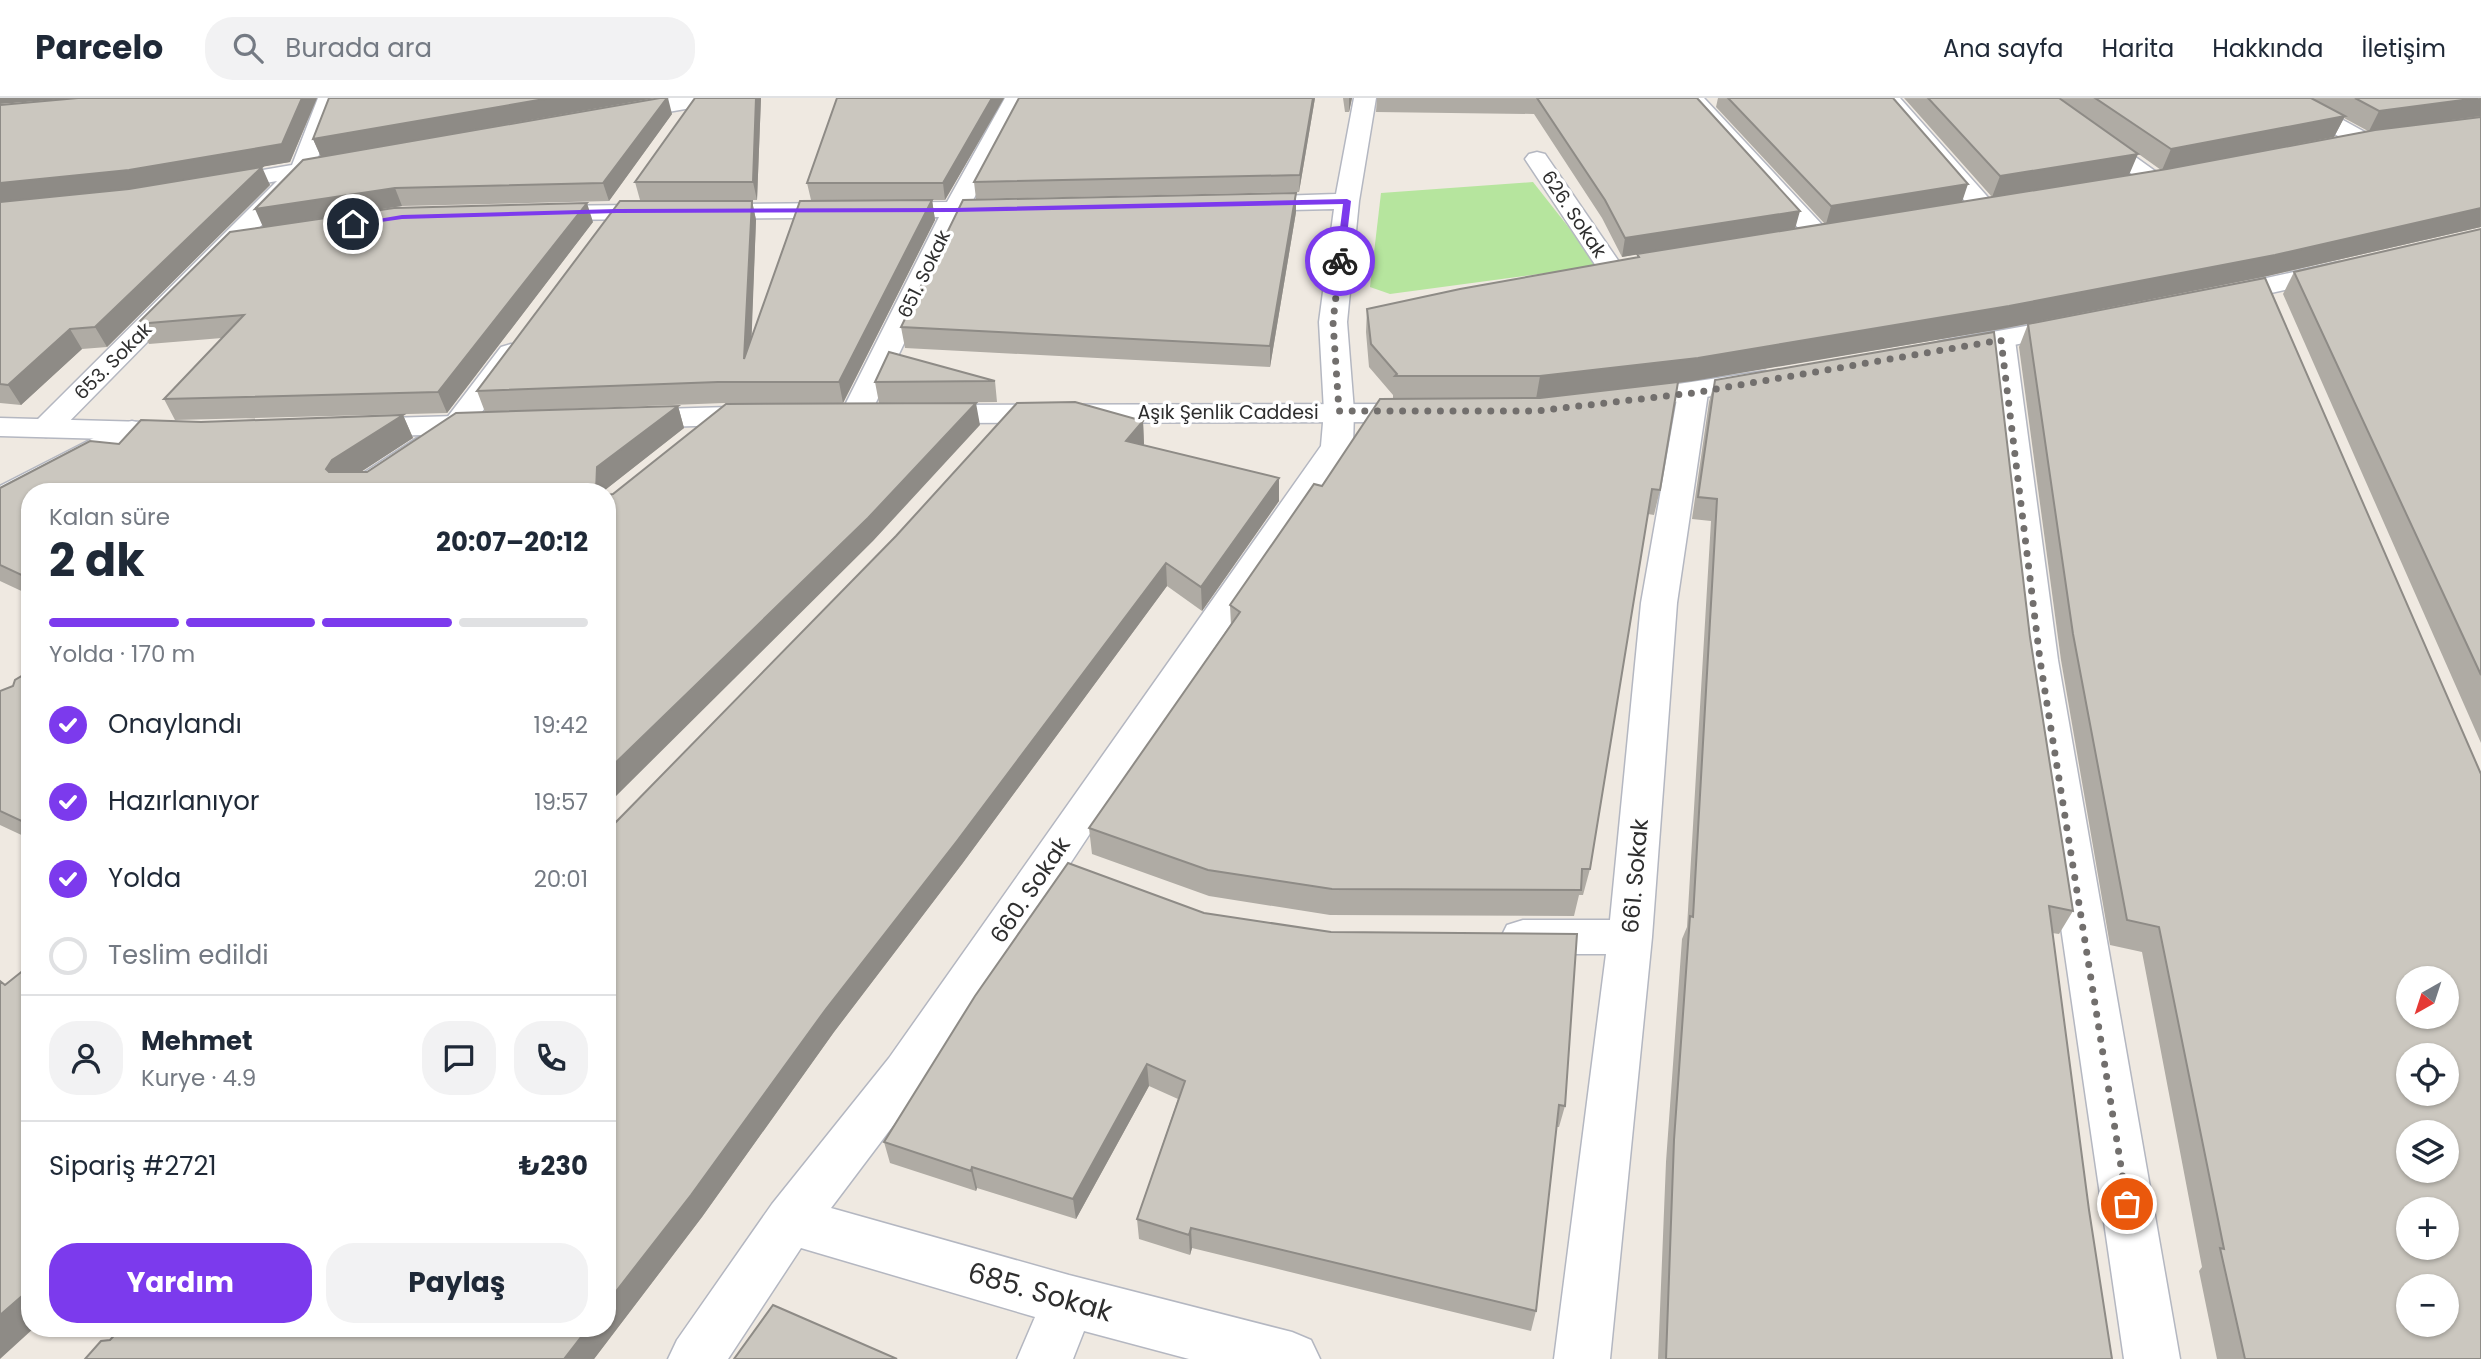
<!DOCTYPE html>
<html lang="tr">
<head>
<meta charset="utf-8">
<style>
  body { margin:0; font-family:Poppins,sans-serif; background:#f2f2f3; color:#1f2937; height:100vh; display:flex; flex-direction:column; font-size:26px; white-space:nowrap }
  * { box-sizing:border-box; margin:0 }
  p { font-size:23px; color:#747a83 }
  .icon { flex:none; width:38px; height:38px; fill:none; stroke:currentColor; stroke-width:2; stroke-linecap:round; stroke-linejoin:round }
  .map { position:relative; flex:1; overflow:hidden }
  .drawer { position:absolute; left:21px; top:385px; width:595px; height:854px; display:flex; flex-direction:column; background:#fff; border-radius:28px; box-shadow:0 2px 5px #0004 }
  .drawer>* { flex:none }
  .needle { width:46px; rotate:219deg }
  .buttons { position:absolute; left:2396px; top:868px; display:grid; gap:14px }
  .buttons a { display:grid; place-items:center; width:63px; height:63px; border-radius:50%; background:#fff; box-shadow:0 2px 5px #0004; font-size:35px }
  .pin { position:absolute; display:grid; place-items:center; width:60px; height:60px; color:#fff; margin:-30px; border:4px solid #fff; border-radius:50%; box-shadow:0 2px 7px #0007 }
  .courier { position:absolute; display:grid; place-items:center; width:70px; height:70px; margin:-35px; border:5px solid #7c3aed; border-radius:50%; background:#fff; color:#222; box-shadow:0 2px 9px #0007 }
  .overview em { font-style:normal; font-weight:700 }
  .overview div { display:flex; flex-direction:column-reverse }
  .overview { display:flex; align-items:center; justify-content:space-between; height:119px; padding:0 28px }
  h1 { font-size:46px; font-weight:700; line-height:52px }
  .bar { display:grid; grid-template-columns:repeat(4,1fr); gap:10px 7px; align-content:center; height:84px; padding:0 28px }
  .bar i { height:9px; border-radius:5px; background:#e0e1e3 }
  .bar .on { background:#7c3aed }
  .bar p { grid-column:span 4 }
  .line { display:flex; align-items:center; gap:18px; padding:0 28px; border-top:2px solid #e0e1e3 }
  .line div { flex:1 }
  .round { display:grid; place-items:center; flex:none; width:74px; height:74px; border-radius:28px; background:#f2f2f3 }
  ol { padding:0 28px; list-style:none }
  li { display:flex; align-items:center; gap:21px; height:77px }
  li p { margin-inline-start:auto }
  li .icon { padding:7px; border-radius:50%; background:#7c3aed; color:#fff; stroke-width:4 }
  li:last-child { color:#747a83 }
  li i { width:38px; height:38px; border:4px solid #e0e1e3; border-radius:50% }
  .button { display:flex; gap:14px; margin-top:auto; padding:14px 28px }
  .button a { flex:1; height:80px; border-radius:28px; background:#7c3aed; color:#fff; font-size:28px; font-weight:700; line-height:80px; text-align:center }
  .button a+a { background:#f2f2f3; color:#1f2937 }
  header { display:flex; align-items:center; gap:42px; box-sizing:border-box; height:98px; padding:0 35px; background:#fff; border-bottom:2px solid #e0e1e3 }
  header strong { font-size:33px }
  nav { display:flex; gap:38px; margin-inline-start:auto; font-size:24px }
  .search { width:490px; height:63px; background:#f2f2f3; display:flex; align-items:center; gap:18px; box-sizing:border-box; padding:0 24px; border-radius:28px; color:#747a83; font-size:26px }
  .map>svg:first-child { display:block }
  .green { fill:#b6e59e }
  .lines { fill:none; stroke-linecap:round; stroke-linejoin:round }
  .street-casing { stroke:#b4b7c1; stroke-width:3 }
  .secondary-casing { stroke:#b4b7c1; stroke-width:3 }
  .street { fill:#fff; fill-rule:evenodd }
  .secondary { fill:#fff; fill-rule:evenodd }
  .wall { fill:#afaba4; fill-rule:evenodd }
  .shaded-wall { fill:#8e8b86 }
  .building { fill:#cbc7bf; stroke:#8e8b86; stroke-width:2; fill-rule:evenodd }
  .route { fill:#7c3aed }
  .done { stroke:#726f6d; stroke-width:7; stroke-dasharray:0 12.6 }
  .labels { text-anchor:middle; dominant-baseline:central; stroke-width:7; stroke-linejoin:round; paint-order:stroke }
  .far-street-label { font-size:19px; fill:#2e2e2e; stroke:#fff }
  .street-label { font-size:23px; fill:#2e2e2e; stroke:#fff }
  .near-street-label { font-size:28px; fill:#2e2e2e; stroke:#fff }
</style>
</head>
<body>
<header>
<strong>Parcelo</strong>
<div class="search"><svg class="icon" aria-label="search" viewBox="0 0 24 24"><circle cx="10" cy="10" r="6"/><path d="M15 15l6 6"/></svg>Burada ara</div>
<nav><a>Ana sayfa</a><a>Harita</a><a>Hakkında</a><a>İletişim</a></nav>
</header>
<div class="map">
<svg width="2481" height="1261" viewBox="0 0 2481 1261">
  <rect width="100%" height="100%" fill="#efe9e1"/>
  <path class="green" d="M1533,84L1596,164L1592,169L1390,196L1370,189L1381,95Z"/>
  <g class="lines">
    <g class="street-casing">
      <path id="street" d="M318,0H340L317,62L344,58L352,60L356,65L352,70L310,78L57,336L46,339L35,336L31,330L35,324L277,83L213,94L204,92L201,87L204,82L292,67Z
        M670,0H719L716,5L708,7L617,23L609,21L606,16L609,11L617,9Z
        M1005,0H1027L972,104L1018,106L1021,111L1018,116L964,119L870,317L866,323L855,326L844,323L840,317L939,119L537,122L528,120L525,115L528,110L537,108L947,104Z
        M1354,0H1376L1359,103L1347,224L1354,313L1353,348L1173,610L923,988L831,1110L1069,1177L1292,1234L1311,1242L1320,1261H1189L1084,1233L1073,1261H1017L1035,1219L801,1150L728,1261H668L677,1242L772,1106L889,960L1321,348L1324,313L1319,224L1334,111L1244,113L1235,111L1232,106L1235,101L1244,99L1336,96Z
        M1682,0H1704L1827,132L1831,137L1827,142L1818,145L1809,142Z
        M1877,0H1900L1993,105L1996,110L1993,115L1984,117L1975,115Z
        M2028,0H2053L2169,83L2166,88L2157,90L2148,88Z
        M2276,0H2303L2372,38L2376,43L2372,48H2356L2279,5Z
        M1537,54L1545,56L1624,171L1620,177L1611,179L1602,177L1598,171L1525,61L1529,56Z
        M2001,234L2011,236L2015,242L2058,562L2180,1261H2124L2022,562L1987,242L1991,236Z
        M511,246L521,249L525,255L468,333L378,394H340L345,387L446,321L501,249Z
        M1693,286L1703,289L1708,295L1677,505L1652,839L1610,1261H1554L1606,856H1523L1507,851L1501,839L1507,827L1523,822H1610L1641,505L1678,295L1683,289Z
        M132,323L143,326L147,332L143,338L38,394H30V398L0,411V388L121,326Z"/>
    </g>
    <g class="secondary-casing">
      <path id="secondary" d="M2339,164L2348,166L2352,172L2348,178L2217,207L2207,205L2203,199L2207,193Z
        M2075,219L2085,221L2089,227L2085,233L1942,261L1932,258L1928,252L1932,246L1942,243Z
        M1765,273L1775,276L1780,282L1775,288L1624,312L1613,309L1609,303L1613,297L1624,294Z
        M1425,306L1436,309L1440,315L1436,321L1425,324L925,325L914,322L910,316L914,310L925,307Z
        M763,308L774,311L778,317L774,323L763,326L627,330L616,327L612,321L616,315L627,312Z
        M490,317L501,320L505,326L501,332L490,335L354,339L343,336L339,330L343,324L354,321Z
        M0,320L182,325L193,327L197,334L193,341L182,343L0,338Z"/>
    </g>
    <use href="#street" class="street"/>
    <use href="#secondary" class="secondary"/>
  </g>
  <path class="wall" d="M79,0H317L290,64L258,69L270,87L107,249L82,251L21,307L0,305V7Z
    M329,0H655L324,58L672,16L609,103L402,108L282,126L593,124L447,315L175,322L164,301L222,240L149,246L137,226L263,129L321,59L313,41Z
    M695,0H761L757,102H640L635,84Z
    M837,0H1004L945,102H811L807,85Z
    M1315,0L1299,94L976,101L974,84Z
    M1343,0H1352L1349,14H1345Z
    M1377,0H1697L1795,131L1825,126L1716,9L1718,0H1893L1962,104L1992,99L1904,0H2481V129L2263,179L2001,231L1678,285L1660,392L1654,417L1648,416L1590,771L1583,797H1579L1574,818L1330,817L1209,798L1092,756L1089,730L1231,528L1230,507L1322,388L1393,301V297L1369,269L1366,234L1367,211L1637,159V156L1622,159L1602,120L1534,16L1376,14ZM2344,20L2368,33L2166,71L2334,39ZM2119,42L2161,72L2129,77Z
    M932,102L935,122L843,305H724L485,314L477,293L752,103L756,122L751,241Z
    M1296,114L1270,269L905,250L901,229Z
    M2481,131V645L2283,196L2294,174Z
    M2028,226L2479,674L2481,1261H2217L2199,1173L2202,1169L2142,854L2110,847L2061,562L2019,249Z
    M1715,282L2030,539L2073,813L2059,836L2052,835L2089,1112L2112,1261H1658L1666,1064L1682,841L1687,829L1711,423L1692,421L1709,304Z
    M995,283L997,304L879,305L875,284Z
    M1075,304L1143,323L1144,346L1143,347L1279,380V403L1202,513L1167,488L962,766L834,934L702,1119L594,1261H85L101,1243L110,1242L121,1230H607V728L614,726L896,438L1017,305Z
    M678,308L684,330L605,392L30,394V497L0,483V390L119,346L201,324L403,317L413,340L360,374H367Z
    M30,573V741L0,727V593L13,588Z
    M975,898L1565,1008L1559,1029H1556L1536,1213L1531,1233L1192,1150L1190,1157L1139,1141L1137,1121L1178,1001L1149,988L1076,1121L977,1090L976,1093L890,1065L884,1044Z"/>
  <path class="shaded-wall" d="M0,0H77L0,6Z
    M302,0H317L290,64L139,90L0,105V85Z
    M550,0H655L321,59L313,41Z
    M667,0H668L672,16L609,103L603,85Z
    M756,0H761L757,102L753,84Z
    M992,0H1004L945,102L943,85Z
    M1313,0H1315L1299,94L1300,77Z
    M1349,0H1352L1349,14Z
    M2481,0V18L2369,33L2379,13Z
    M2345,18L2334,39L2162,72L2171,51Z
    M2138,56L2129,77L1992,99L2000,78Z
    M262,69L270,87L107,249L95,229Z
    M1968,86L1962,104L1826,126L1831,108Z
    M395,90L402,108L263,129L255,111Z
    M1296,95V114L1270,269V248Z
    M932,102L935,122L843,305L839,284Z
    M752,103L756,122L750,282L744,261Z
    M587,105L593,124L447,315L438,294Z
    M2481,110V129L2263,179L2001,231L1693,283L1536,301L1540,278Z
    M1800,113L1795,131L1622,159L1625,140Z
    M70,231L82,251L21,307L8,287Z
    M976,305L980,327L873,443L607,707V673Z
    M678,308L684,330L605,392V394H596L597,369Z
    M403,317L413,340L344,385L326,371L332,362Z
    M1143,323L1144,346L1127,366L1126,343Z
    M1279,380V403L1202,513L1201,489Z
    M1166,465L1167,488L962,766L834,934L702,1119L594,1261H564L588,1230H607V1205L826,911Z
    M1147,966L1149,988L1076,1121L1073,1101Z
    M972,1069L977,1090L976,1093L971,1073Z
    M1191,1130L1192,1150L1190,1157L1189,1137Z
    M30,1191V1230H34L0,1261V1217Z"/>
  <path class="building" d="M78,0H302L282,46L129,72L0,85V7Z
    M329,0H550L313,41Z
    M660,0H667L603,85L395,90L255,111L303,62Z
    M695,0H756L753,84H635Z
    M837,0H992L943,85H807Z
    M1019,0H1313L1300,77L974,84Z
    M1537,0H1697L1800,113L1625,140L1605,102Z
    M1728,0H1893L1968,86L1831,108Z
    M1928,0H2059L2138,56L2000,78Z
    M2095,0H2311L2345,18L2171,51Z
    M2355,0H2478L2379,13Z
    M2481,19V110L2275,157L2009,208L1698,260L1540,278H1395L1397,276L1371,246L1367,211L1460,191L1639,159L1637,156L2167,71L2375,32Z
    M262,69L95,229L70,231L8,287L0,286V104L129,91Z
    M1296,95L1270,248L901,229L963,102Z
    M932,102L839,284H718L477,293L620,103H752L744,261L800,103Z
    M587,105L438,294L164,301L244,217L137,226L230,134L394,110Z
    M2481,131V577L2294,174Z
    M2265,180L2481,676V1261H2245L2220,1150L2224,1151L2159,829L2127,822L2073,536L2028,226ZM2408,880H2446V919H2408ZM2408,957H2446V996H2408ZM2408,1034H2446V1073H2408ZM2408,1111H2446V1150H2408ZM2408,1188H2446V1227H2408Z
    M1994,234L2030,539L2073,813L2049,808L2089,1112L2112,1261H1666L1674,1042L1690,818L1693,819L1717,401L1698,399L1715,282Z
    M889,254L995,283L875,284Z
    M1678,284L1660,392L1652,391L1590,771H1582L1581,792L1332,791L1208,772L1089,730L1240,514L1230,507L1314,386L1322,388L1380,301L1540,300Z
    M1075,304L1143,323L1126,343L1279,380L1201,489L1166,465L957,743L826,911L691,1097L607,1205V728L614,726L896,438L1017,305Z
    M976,305L868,420L607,673V397L613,396L726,306Z
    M678,308L597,369L596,394H30V481L0,467V390L90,343L119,346L141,322L201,324L403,317L332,362L326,371L329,374H367L456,315Z
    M30,573V727L0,713V593L13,588L15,582Z
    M1068,765L1204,815L1331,834L1577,836L1565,1008L1559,1007L1536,1213L1191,1130L1189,1137L1137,1121L1185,983L1147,966L1073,1101L972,1069L971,1073L884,1044L975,898Z
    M30,867V1191L0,1217V883L5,887Z
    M773,1207L897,1261H734Z
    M121,1230H588L564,1261H85L101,1243L110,1242Z"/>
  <path class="route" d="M1347,101L1351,103L1344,163L1340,165L1336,163L1343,106L955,114L617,115L402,121L353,128L349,126L402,117L617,111L955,110Z"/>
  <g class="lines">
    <path class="done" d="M1340,163L1333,224L1339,313H1536L1693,295L2001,242L2040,562L2127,1106"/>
  </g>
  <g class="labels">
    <g class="far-street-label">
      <text transform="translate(1574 116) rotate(56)">626. Sokak</text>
      <text transform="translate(924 176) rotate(-64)">651. Sokak</text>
      <text transform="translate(113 263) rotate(-45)">653. Sokak</text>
      <text x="1228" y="314">Aşık Şenlik Caddesi</text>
    </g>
    <g class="street-label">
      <text transform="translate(1635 778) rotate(-85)">661. Sokak</text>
      <text transform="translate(1030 792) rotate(-56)">660. Sokak</text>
    </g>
    <g class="near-street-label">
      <text transform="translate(1040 1194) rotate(16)">685. Sokak</text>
    </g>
  </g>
</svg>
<div class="buttons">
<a><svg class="needle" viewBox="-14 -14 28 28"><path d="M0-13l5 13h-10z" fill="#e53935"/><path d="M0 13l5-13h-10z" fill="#747a83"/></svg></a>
<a><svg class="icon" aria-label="locate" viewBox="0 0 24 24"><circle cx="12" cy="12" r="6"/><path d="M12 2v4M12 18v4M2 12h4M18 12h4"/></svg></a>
<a><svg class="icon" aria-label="layers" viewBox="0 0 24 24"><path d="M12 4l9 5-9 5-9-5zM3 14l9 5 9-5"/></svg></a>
<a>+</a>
<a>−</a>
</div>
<div class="pin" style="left:2127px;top:1106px;background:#ea580c"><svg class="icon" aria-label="bag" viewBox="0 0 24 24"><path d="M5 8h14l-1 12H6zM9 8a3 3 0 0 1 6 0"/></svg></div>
<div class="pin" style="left:353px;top:126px;background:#1f2937"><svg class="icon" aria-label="home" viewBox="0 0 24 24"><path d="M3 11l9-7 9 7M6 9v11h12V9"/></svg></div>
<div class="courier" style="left:1340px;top:163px"><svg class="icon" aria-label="bike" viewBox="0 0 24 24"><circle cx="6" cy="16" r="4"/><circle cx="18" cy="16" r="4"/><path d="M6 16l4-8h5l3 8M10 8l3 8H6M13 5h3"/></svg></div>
<section class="drawer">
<div class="overview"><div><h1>2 dk</h1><p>Kalan süre</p></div><em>20:07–20:12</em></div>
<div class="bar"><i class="on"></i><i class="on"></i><i class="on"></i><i></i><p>Yolda · 170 m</p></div>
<ol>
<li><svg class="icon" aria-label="check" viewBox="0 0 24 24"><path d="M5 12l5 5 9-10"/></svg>Onaylandı<p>19:42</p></li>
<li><svg class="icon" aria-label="check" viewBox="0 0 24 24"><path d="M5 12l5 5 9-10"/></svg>Hazırlanıyor<p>19:57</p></li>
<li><svg class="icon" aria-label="check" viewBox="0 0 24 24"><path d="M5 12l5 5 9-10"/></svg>Yolda<p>20:01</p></li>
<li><i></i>Teslim edildi</li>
</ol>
<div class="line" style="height:126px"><a class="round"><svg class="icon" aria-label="person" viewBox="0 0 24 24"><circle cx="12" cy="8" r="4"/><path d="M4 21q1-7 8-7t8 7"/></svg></a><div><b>Mehmet</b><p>Kurye · 4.9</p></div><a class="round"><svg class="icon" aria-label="chat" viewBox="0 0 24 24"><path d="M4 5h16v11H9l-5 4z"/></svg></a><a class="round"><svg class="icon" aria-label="phone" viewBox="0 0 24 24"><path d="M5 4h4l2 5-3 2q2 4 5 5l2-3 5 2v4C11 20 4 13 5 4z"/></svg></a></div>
<div class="line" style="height:91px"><div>Sipariş #2721</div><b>₺230</b></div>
<div class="button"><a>Yardım</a><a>Paylaş</a></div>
</section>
</div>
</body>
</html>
